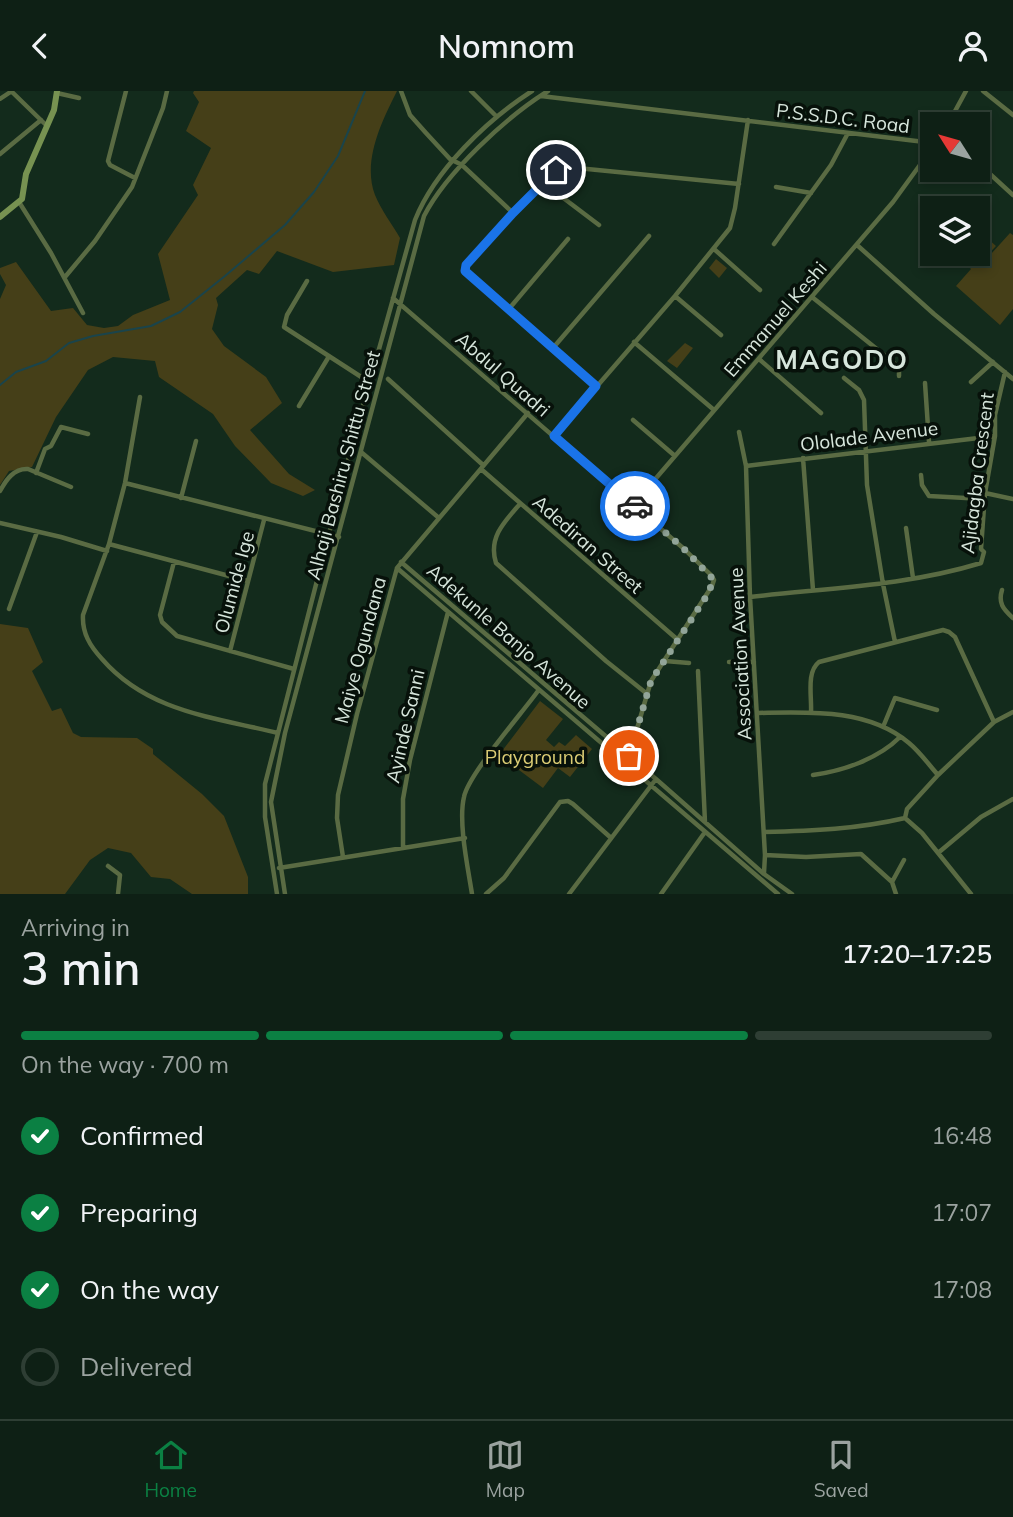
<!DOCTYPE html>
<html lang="en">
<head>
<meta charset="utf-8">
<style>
  body { margin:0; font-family:Mulish,sans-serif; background:#17281e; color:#f1f3f6; height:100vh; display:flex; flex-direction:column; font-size:26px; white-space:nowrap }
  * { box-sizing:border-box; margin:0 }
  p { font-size:23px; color:#9ba3a0 }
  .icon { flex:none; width:38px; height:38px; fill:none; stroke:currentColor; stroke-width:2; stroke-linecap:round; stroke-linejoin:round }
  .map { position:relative; height:803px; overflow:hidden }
  .sheet { display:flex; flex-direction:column; background:#0e2015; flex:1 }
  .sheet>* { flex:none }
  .needle { width:46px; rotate:307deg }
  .controls { position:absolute; left:920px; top:21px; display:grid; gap:14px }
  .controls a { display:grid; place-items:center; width:70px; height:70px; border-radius:0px; background:#0e2015; box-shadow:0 4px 10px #0003,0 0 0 2px #2e3e34; font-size:35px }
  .pin { position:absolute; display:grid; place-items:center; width:60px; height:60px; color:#fff; margin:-30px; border:4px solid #fff; border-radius:50%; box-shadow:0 2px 7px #0007 }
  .courier { position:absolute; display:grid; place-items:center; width:70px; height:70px; margin:-35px; border:5px solid #1a73e8; border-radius:50%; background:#fff; color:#222; box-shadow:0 2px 9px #0007 }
  .overview em { font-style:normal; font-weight:600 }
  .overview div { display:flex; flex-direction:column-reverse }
  .overview { display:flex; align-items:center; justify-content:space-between; height:119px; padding:0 21px }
  h1 { font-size:46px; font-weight:600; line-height:52px }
  .bar { display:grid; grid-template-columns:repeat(4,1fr); gap:10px 7px; align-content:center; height:84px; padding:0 21px }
  .bar i { height:9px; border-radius:5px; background:#2e3e34 }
  .bar .on { background:#0b8043 }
  .bar p { grid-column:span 4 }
  ol { padding:0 21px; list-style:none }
  li { display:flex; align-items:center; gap:21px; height:77px }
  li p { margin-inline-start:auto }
  li .icon { padding:7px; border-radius:50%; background:#0b8043; color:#fff; stroke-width:4 }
  li:last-child { color:#9ba3a0 }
  li i { width:38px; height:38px; border:4px solid #2e3e34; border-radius:50% }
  header { display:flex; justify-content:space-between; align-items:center; height:91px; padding:0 21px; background:#0e2015; font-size:32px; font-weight:600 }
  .tabs { display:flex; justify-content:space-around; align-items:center; height:98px; border-top:2px solid #2e3e34; background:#0e2015; font-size:19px; color:#9ba3a0 }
  .tabs a { display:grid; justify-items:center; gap:4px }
  .tabs .on { color:#0b8043 }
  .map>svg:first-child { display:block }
  .green { fill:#453f18 }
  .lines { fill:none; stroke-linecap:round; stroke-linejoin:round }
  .stream { stroke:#1a444b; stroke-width:2 }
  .street { stroke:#5a6b43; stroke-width:4.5 }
  .secondary { stroke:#779251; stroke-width:6 }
  .done { stroke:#92a599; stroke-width:7; stroke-dasharray:0 12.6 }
  .route { stroke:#1a73e8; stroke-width:9 }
  .labels { text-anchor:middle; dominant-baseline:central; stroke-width:7; stroke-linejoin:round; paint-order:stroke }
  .street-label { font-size:19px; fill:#d7e6dc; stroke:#07110a }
  .park-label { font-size:19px; fill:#dbcc74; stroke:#07110a }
  .district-label { font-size:26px; font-weight:bold; letter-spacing:2px; fill:#d7e6dc; stroke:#07110a }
</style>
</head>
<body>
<header><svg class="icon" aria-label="back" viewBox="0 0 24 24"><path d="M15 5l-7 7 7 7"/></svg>Nomnom<svg class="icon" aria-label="person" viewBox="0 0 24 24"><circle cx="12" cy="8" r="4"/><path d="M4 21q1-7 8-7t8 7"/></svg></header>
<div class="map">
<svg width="1013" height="803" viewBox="0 0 1013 803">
  <rect width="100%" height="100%" fill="#132b1c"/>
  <path class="green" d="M194,0H397C382,30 362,70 375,104C381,119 392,133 400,147L394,174L333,181L277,160L259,183L247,179L216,207L218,214L212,238L224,255L266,286L282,312L250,339L289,383L315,399L303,405L271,392L235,355L213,323L159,286L155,270L113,266L88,279L56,326L32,376L9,380L0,394V208L6,194L0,183V177L16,171L51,220L73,217L87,234L104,237L118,235L133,224L170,209L158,163L198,104L193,94L211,57L186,40L199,11L193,2Z
    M1010,142L1013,144V218L1000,234L956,195L971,178L963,170L969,163L982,173Z
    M986,146L996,155L982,170L973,163H978V154Z
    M716,168L727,177L719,187L709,177Z
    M685,252L693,257L677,277L667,270Z
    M0,533L28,537L43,571L32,580L52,620L61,617L73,642L81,646L137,647L153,658V663L202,703L224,725L248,786V803H192L170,788L151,786L131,762L108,757L90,769L65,803H0Z
    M540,610L563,628L546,649L554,656L559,651L565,655L576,644L592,658L570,686L558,677L543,697L499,664Z"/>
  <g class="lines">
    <path class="stream" d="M0,294L16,281L46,270L69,252L93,245L151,235L180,221L225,185L285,134L314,101L338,65L365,0"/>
    <path class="street" d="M11,0L46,34
      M126,0L108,70L110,74L135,87
      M401,0L410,24L426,42L450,68L462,74L513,122
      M471,0L497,26
      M983,0L1013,24
      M57,2L79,7
      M541,5L933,52
      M0,8L12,0
      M948,33L966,0
      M0,63L41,29
      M978,72L1013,104
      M550,82L562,106L599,134
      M776,96L811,102
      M19,111L51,162L83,222
      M774,153L831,74L848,42
      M857,154L934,223L1013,288
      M714,158L760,199
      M65,186L95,150L132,96L163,17L167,0
      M307,190L287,224L284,236L369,291
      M675,205L721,244
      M812,206L893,271L899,277V285
      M393,207L683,457L711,484L714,489L712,495L651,590L629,665
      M508,219L568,148
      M634,251L714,319
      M553,257L649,145
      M759,268L821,322
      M844,287L859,299L864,309L867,394L883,493L895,551
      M388,288L483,374
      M971,291L993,271
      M925,292L929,351
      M596,295L466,183L464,177L466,174L550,82L567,76L739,93
      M140,306L125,392L109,453L83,524C82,542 90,555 102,568C148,621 213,626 278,642
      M299,315L328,267
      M633,329L675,365
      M739,341L746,375L750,506L765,764L764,782
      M554,345L675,205L730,137L735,117L748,29
      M361,361L439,427
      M803,367L813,499
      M746,375L995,345
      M481,378L678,549
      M36,382L45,358L51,355L61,336L88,343
      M921,384L922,394L929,405L984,408
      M125,392L339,446
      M0,400C6,389 14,377 28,378L71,396
      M985,402L1013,408
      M181,407L196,350
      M520,413C504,431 488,447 496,472L606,570L646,602
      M633,414L893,111L933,56
      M0,432L61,446L107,460
      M906,437L913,487
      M109,453L248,490
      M174,471L160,524L162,531L177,545L294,578
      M401,471L656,688L764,783L792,803
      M397,477L778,803
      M1002,499C998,512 1003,518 1013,527
      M750,506C827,497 906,495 981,472L984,461L981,458L985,402L995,345V324L1005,281
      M9,518L37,441
      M230,560L264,429
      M665,570L689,572
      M729,571H754
      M698,580L705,731
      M811,621C812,606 806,581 819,571L943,539L949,541L955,546L994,631
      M758,622C808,621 868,617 909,652C920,661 929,674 938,684
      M883,636L895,607L937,619
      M813,684C843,680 878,668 900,646
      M905,727L907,718L938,684L994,631L1013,621
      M764,741C812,740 858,738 905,727L922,742L971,803
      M403,757V708L410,669L448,521
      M938,762L981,726L1013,708
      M765,764L806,766L861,763L892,791L896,803
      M343,766L337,727L338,704L357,623L397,477L528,322
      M108,775L120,784L118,803
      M279,777L465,747
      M892,791L904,769
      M277,803L265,726V693L345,380L415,129C435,79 487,29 532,0
      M285,803L271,711L285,642L424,125C446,82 506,26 548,0
      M472,803C468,777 458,731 464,706C468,684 522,622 538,600
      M486,803L504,787L560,711L568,710L573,713L610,746
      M569,803L656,688
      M661,803L705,741"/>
    <path class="secondary" d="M0,126L22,108L26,83L54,19L57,0"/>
  </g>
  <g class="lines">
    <path class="done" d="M629,665L651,590L706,506L714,489L683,457L635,415"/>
    <path class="route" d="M556,79L513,122L466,174L465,180L596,295L554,345L635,415"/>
  </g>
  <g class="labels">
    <g class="street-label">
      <text transform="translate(843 27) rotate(7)">P.S.S.D.C. Road</text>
      <text transform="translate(775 228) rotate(-49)">Emmanuel Keshi</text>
      <text transform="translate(503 283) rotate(41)">Abdul Quadri</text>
      <text transform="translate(869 345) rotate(-7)">Ololade Avenue</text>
      <text transform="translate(343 374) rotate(-75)">Alhaji Bashiru Shittu Street</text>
      <text transform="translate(977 382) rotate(-83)">Ajidagba Crescent</text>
      <text transform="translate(588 453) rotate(41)">Adediran Street</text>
      <text transform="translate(234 491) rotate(-75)">Olumide Ige</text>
      <text transform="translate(509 545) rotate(41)">Adekunle Banjo Avenue</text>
      <text transform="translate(360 559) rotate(-75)">Maiye Ogundana</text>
      <text transform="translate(740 563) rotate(-93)">Association Avenue</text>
      <text transform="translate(405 635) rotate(-77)">Ayinde Sanni</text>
    </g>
    <g class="park-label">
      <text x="535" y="666">Playground</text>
    </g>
    <g class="district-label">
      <text x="842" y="268">MAGODO</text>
    </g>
  </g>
</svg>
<div class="controls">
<a><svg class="needle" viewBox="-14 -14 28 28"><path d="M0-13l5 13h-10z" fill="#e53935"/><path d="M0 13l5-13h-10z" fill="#9ba3a0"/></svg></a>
<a><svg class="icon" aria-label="layers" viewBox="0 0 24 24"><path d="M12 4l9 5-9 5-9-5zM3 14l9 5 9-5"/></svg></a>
</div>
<div class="pin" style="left:629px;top:665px;background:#ea580c"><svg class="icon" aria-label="bag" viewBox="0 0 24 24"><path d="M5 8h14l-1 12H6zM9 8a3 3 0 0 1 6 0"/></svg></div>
<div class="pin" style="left:556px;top:79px;background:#1f2937"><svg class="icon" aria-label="home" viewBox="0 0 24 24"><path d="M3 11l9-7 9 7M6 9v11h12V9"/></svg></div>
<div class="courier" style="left:635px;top:415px"><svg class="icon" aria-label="car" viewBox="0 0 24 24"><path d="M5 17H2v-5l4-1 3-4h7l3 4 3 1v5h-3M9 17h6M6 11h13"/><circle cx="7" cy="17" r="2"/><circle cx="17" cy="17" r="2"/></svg></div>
</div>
<section class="sheet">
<div class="overview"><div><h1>3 min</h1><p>Arriving in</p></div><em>17:20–17:25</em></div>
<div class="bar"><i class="on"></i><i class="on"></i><i class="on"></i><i></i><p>On the way · 700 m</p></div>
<ol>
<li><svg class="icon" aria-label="check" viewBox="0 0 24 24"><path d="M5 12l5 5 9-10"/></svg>Confirmed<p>16:48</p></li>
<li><svg class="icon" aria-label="check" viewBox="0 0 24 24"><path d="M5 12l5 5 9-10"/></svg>Preparing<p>17:07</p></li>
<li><svg class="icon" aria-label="check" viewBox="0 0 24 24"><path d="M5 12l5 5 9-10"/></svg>On the way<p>17:08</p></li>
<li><i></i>Delivered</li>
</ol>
</section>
<nav class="tabs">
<a class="on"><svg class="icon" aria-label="home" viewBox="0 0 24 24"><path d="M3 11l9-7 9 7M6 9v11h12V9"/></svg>Home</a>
<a><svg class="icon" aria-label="map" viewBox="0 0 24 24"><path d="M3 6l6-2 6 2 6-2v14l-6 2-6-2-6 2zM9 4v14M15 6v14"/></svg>Map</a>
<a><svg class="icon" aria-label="saved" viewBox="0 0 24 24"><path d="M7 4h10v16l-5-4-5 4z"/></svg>Saved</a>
</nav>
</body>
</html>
